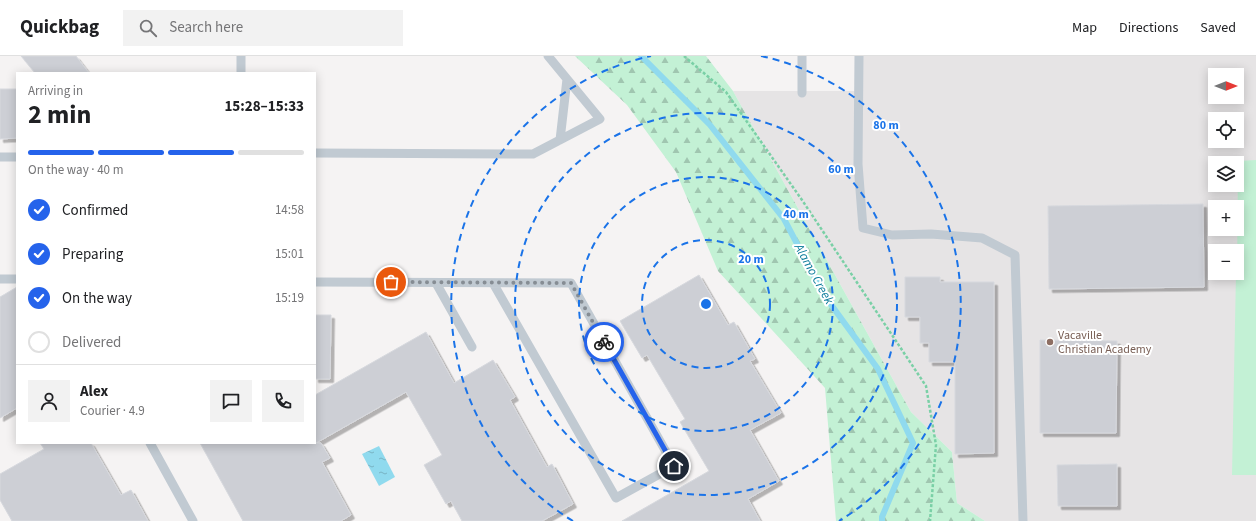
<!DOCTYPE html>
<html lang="en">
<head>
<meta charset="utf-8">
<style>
  body { margin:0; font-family:"Source Sans 3",sans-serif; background:#f2f2f2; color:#202124; height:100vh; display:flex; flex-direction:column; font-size:15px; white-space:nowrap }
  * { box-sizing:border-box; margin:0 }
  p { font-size:13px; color:#757577 }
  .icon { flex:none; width:22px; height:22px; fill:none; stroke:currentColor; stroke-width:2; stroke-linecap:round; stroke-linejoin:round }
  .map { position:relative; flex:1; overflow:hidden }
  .drawer { position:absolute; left:16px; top:16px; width:300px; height:372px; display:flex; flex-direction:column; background:#fff; border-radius:0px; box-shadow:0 2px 10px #0003 }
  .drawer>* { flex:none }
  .needle { width:26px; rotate:90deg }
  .tools { position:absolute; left:1208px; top:12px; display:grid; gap:8px }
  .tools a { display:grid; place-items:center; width:36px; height:36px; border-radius:0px; background:#fff; box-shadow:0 2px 10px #0003; font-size:20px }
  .pin { position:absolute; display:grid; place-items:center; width:34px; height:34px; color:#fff; margin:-17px; border:2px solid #fff; border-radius:50%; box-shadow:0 1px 4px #0007 }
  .courier { position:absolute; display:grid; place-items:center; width:40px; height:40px; margin:-20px; border:3px solid #2563eb; border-radius:50%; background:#fff; color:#222; box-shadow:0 1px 5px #0007 }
  .summary em { font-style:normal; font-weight:700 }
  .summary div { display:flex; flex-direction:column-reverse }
  .summary { display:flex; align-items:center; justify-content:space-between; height:68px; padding:0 12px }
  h1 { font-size:26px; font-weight:700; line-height:30px }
  .bar { display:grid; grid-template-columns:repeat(4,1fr); gap:6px 4px; align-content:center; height:48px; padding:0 12px }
  .bar i { height:5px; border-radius:3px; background:#e0e0e0 }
  .bar .current { background:#2563eb }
  .bar p { grid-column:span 4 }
  .line { display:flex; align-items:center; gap:10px; padding:0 12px; border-top:1px solid #e0e0e0 }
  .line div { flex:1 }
  .round { display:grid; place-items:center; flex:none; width:42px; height:42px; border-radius:0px; background:#f2f2f2 }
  ol { padding:0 12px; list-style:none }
  li { display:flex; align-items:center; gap:12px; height:44px }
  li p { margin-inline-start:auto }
  li .icon { padding:4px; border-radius:50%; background:#2563eb; color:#fff; stroke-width:4 }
  li:last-child { color:#757577 }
  li i { width:22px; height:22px; border:2px solid #e0e0e0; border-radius:50% }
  header { display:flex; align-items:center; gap:24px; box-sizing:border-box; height:56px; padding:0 20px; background:#fff; border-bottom:1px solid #e0e0e0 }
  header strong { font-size:19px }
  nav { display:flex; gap:22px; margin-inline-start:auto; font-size:14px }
  .search { width:280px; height:36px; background:#f2f2f2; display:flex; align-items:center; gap:10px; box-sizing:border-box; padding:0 14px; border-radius:0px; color:#757577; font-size:15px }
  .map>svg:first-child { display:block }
  .education { fill:#e6e4e5; fill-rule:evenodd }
  .green { fill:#c3f1d5 }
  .forest { fill:url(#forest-firs) }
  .water { fill:url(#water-ripples) }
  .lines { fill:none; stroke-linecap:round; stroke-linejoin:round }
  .stream { stroke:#90daee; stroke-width:6 }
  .building { fill:#cdcfd5; stroke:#d7d9de; filter:url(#shadow) }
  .path { stroke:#7ad0a6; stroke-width:2.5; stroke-dasharray:3 2; stroke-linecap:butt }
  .lane { stroke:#c1cad2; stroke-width:9 }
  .done { stroke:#868d94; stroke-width:4; stroke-dasharray:0 7.2 }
  .route { stroke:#2563eb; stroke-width:5 }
  .ring { fill:none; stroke:#1a73e8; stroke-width:2; stroke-dasharray:7 5 }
  .education-dot { fill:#8d6e63; stroke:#fff; stroke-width:1.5 }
  .labels { text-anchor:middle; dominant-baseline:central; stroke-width:4; stroke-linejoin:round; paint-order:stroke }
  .education-label { font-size:12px; fill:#785e54; stroke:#fff; text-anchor:start }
  .water-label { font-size:13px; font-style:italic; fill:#0c7c9b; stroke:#fff }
  .centre { fill:#1a73e8; stroke:#fff; stroke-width:2 }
  .ring-label { font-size:12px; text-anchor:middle; font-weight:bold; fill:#1a73e8; stroke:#fff; stroke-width:4; stroke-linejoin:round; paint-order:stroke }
</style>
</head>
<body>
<header>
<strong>Quickbag</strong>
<div class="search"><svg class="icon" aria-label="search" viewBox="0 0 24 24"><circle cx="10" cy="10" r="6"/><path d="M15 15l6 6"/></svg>Search here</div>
<nav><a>Map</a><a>Directions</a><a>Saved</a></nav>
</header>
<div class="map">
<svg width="1256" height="465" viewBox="0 0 1256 465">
  <defs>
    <pattern id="forest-firs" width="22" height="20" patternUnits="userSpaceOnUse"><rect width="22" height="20" fill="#c3f1d5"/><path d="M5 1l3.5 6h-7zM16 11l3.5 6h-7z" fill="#a0c6b0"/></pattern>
    <pattern id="water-ripples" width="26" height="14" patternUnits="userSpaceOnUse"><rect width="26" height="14" fill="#90daee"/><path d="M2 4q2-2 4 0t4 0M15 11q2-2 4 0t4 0" fill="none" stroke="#78b4c4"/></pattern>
    <filter id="shadow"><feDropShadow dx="3.5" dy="3.5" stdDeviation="0" flood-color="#0004"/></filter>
  </defs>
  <rect width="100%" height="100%" fill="#f5f3f3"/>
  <path class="education" d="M855,0H1256V465H985L957,447L952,396L911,356L733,35H855ZM1215,19H1237V41H1215ZM1215,63H1237V85H1215ZM1215,107H1237V129H1215ZM1215,151H1237V173H1215ZM1215,195H1237V217H1215Z"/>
  <path class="green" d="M1256,104V419H1232L1236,217H1237L1238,105Z"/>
  <path class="forest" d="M575,0H706L733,35L911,356L952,396L957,447L985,465H836L825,332L718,215L676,116L627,49Z"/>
  <path class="water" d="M379,390L395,421L379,430L362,398Z"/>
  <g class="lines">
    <path class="stream" d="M641,0L710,69L784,163L824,239L878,313L913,387L882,461V465"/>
  </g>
  <path class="building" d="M21,0H76L89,17H35Z
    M0,33H17V82L0,83Z
    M1203,148L1204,231L1049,233L1048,150Z
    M699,219L728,269L734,266L755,303L750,305L781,357L750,374L779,425L748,443L760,465H622L709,415L680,366L685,363L647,299L642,302L620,265Z
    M905,221H940V226H994V397L955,398V306H929V287H920V261H905Z
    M17,231V352L0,362V241Z
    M315,259H331L330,323H315Z
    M426,276L454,327L493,304L515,341L510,344L547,411L552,408L573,448L542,465H462L451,445L446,448L424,409L442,399L406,336L316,387H321L330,402L322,406L351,459L341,465H243L200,387H315V339Z
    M1040,284L1117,285L1116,377H1040Z
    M40,387H91L121,439L131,434L148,465H12L0,444V418L44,393Z
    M1117,408V450H1058L1057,409Z"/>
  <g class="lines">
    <path class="path" d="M684,0L726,36L802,144L926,330L936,389L930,465"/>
    <path class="lane" d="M241,0V17
      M859,0L858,108L863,172L892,179L931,178L982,182L1015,199L1023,465
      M802,37V0
      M560,84L567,23
      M315,97L533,98L600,63L548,0
      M0,101H17
      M0,223H17
      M315,226L571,227L674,410L616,442L493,227
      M436,227L472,291
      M150,387L193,465"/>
  </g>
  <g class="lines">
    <path class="done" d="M391,226L571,227L604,286"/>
    <path class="route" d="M604,286L674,410"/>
  </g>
  <g class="ring">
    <circle cx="706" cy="248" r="64"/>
    <circle cx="706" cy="248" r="127"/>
    <circle cx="706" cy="248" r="191"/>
    <path d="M573 465A254 254 0 0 1 651 0M761 0A254 254 0 0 1 839 465"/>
  </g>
  <circle class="education-dot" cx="1050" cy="286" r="4"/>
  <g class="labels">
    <g class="education-label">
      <text x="1058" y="279">Vacaville<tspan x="1058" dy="14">Christian Academy</tspan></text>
    </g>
    <g class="water-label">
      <text transform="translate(814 218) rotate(61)">Alamo Creek</text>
    </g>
  </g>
  <circle cx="706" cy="248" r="6" class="centre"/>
  <g class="ring-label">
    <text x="886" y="73">80 m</text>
    <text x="841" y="117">60 m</text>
    <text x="796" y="162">40 m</text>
    <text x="751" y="207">20 m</text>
  </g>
</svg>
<div class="tools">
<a><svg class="needle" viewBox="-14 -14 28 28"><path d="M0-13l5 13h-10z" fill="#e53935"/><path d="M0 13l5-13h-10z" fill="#757577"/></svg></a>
<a><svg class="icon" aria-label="locate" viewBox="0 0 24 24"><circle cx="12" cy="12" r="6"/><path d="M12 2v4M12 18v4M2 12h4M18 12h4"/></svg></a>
<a><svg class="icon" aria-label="layers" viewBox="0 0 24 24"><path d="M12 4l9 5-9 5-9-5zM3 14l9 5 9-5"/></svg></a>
<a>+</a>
<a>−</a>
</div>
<div class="pin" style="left:391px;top:226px;background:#ea580c"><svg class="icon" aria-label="bag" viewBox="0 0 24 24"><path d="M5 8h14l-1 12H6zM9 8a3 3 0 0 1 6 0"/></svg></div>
<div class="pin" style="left:674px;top:410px;background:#1f2937"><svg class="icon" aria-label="home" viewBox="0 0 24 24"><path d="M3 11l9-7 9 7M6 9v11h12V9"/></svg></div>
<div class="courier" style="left:604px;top:286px"><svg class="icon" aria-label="bike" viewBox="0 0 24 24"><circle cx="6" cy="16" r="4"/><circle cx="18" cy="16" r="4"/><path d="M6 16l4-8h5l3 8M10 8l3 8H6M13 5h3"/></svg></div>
<section class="drawer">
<div class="summary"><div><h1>2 min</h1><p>Arriving in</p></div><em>15:28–15:33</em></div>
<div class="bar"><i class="current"></i><i class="current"></i><i class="current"></i><i></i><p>On the way · 40 m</p></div>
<ol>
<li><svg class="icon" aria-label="check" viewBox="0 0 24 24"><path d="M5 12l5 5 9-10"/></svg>Confirmed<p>14:58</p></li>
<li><svg class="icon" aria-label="check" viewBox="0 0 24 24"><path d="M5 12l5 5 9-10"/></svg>Preparing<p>15:01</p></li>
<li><svg class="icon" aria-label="check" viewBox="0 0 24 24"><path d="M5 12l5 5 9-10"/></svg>On the way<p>15:19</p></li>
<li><i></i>Delivered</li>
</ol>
<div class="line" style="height:72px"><a class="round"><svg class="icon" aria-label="person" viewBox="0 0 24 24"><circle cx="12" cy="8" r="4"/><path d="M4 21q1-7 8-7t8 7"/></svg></a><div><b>Alex</b><p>Courier · 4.9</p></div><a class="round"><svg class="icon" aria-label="chat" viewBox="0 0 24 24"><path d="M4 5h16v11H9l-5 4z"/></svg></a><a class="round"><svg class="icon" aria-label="phone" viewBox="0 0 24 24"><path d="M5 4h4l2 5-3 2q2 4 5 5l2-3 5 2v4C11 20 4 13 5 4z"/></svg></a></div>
</section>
</div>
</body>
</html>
